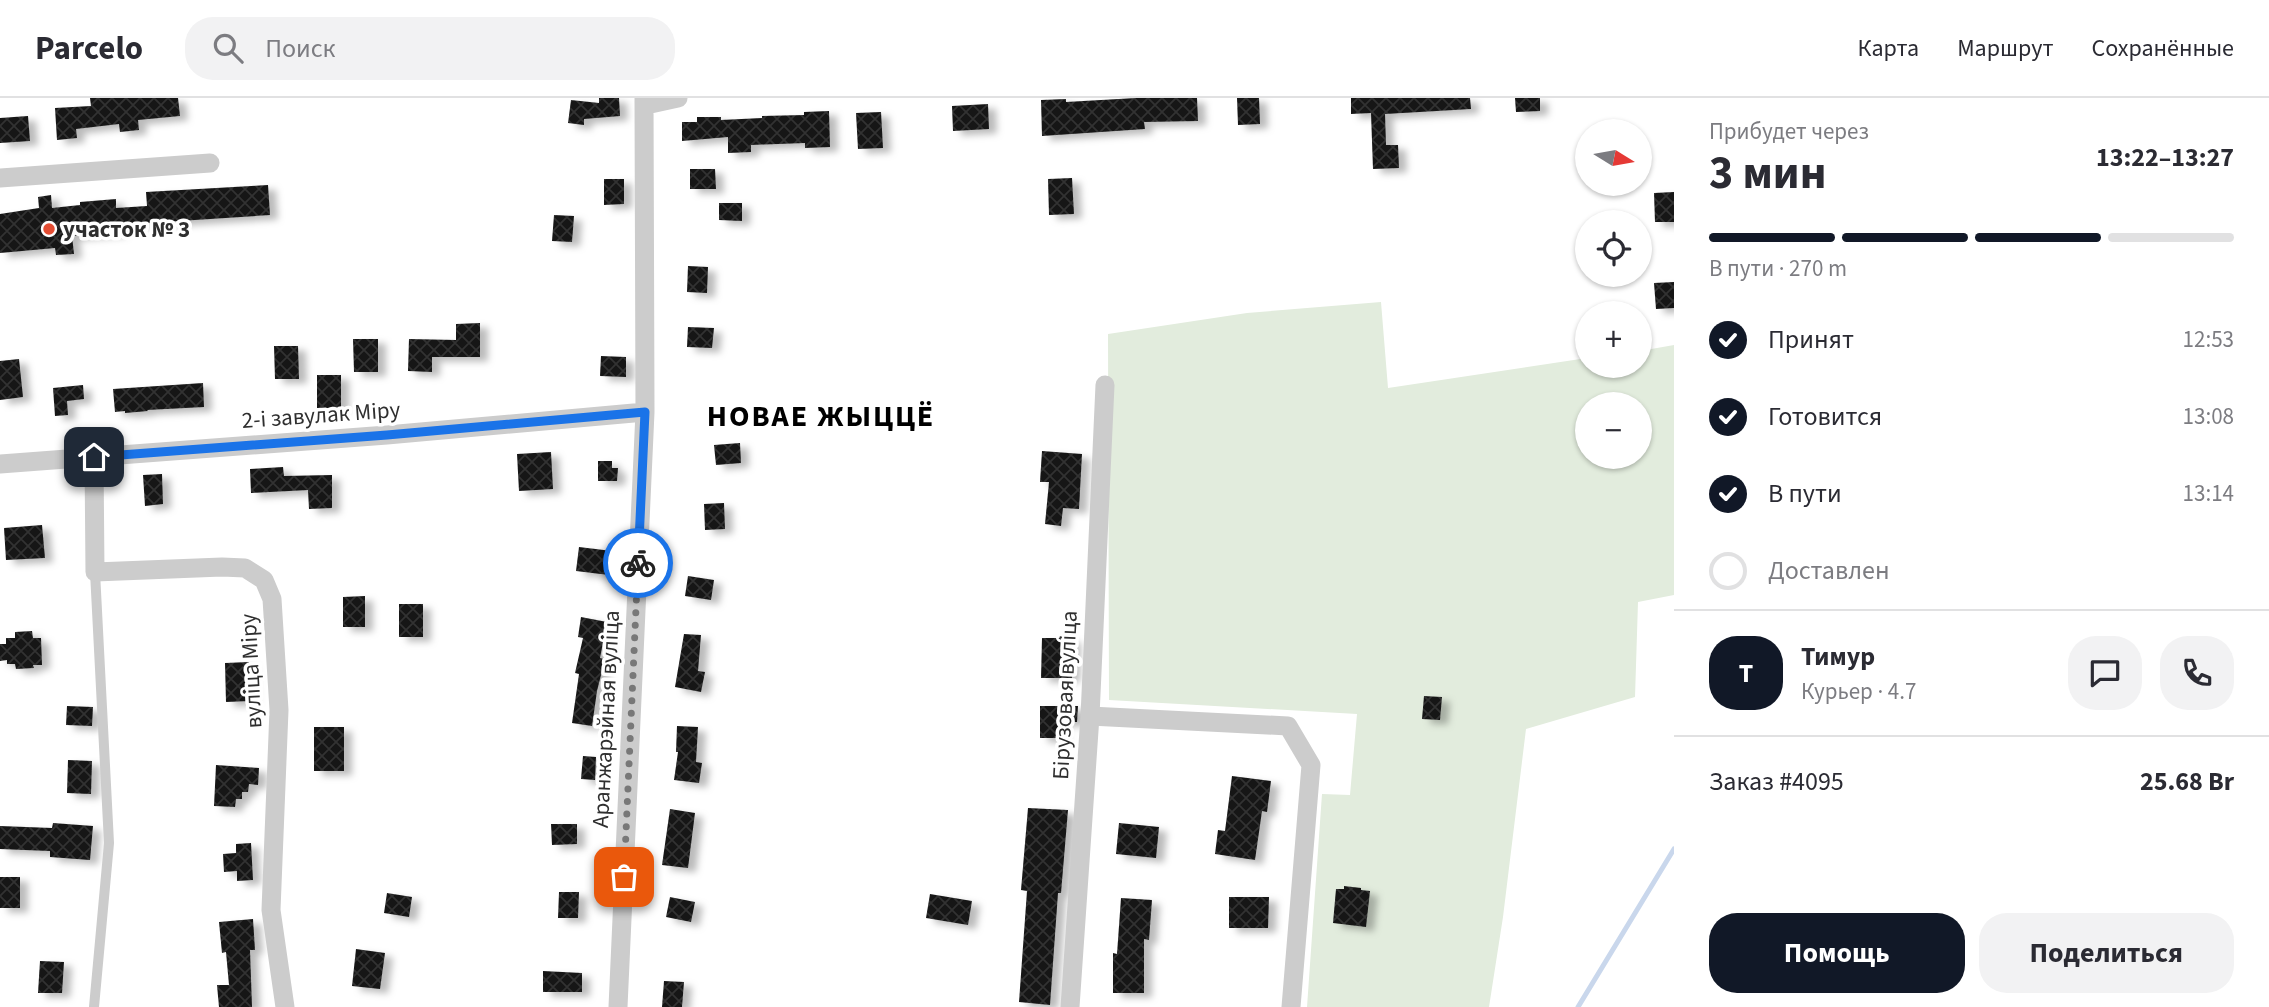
<!DOCTYPE html>
<html lang="ru">
<head>
<meta charset="utf-8">
<style>
  body { margin:0; font-family:"Source Sans 3",sans-serif; background:#f2f2f3; color:#2b2b33; height:100vh; display:flex; flex-direction:column; font-size:26px; white-space:nowrap }
  * { box-sizing:border-box; margin:0 }
  p { font-size:23px; color:#7c7c81 }
  .icon { flex:none; width:38px; height:38px; fill:none; stroke:currentColor; stroke-width:2; stroke-linecap:round; stroke-linejoin:round }
  .map { position:relative; flex:1; overflow:hidden }
  .drawer { display:flex; flex-direction:column; background:#fff; width:595px }
  .drawer>* { flex:none }
  .needle { width:46px; rotate:101deg }
  .fabs { position:absolute; left:1575px; top:21px; display:grid; gap:14px }
  .fabs a { display:grid; place-items:center; width:77px; height:77px; border-radius:50%; background:#fff; box-shadow:0 2px 5px #0004; font-size:35px }
  .pin { position:absolute; display:grid; place-items:center; width:60px; height:60px; color:#fff; margin:-30px; border-radius:14px; box-shadow:0 4px 10px #0006 }
  .courier { position:absolute; display:grid; place-items:center; width:70px; height:70px; margin:-35px; border:5px solid #1a73e8; border-radius:50%; background:#fff; color:#222; box-shadow:0 2px 9px #0007 }
  .overview em { font-style:normal; font-weight:700 }
  .overview div { display:flex; flex-direction:column-reverse }
  .overview { display:flex; align-items:center; justify-content:space-between; height:119px; padding:0 35px }
  h1 { font-size:46px; font-weight:700; line-height:52px }
  .bar { display:grid; grid-template-columns:repeat(4,1fr); gap:10px 7px; align-content:center; height:84px; padding:0 35px }
  .bar i { height:9px; border-radius:5px; background:#e1e1e2 }
  .bar .active { background:#111827 }
  .bar p { grid-column:span 4 }
  .line { display:flex; align-items:center; gap:18px; padding:0 35px; border-top:2px solid #e1e1e2 }
  .line div { flex:1 }
  .round { display:grid; place-items:center; flex:none; width:74px; height:74px; border-radius:28px; background:#f2f2f3 }
  ol { padding:0 35px; list-style:none }
  li { display:flex; align-items:center; gap:21px; height:77px }
  li p { margin-inline-start:auto }
  li .icon { padding:7px; border-radius:50%; background:#111827; color:#fff; stroke-width:4 }
  li:last-child { color:#7c7c81 }
  li i { width:38px; height:38px; border:4px solid #e1e1e2; border-radius:50% }
  .button { display:flex; gap:14px; margin-top:auto; padding:14px 35px }
  .button a { flex:1; height:80px; border-radius:28px; background:#111827; color:#fff; font-size:28px; font-weight:700; line-height:80px; text-align:center }
  .button a+a { background:#f2f2f3; color:#2b2b33 }
  header { display:flex; align-items:center; gap:42px; box-sizing:border-box; height:98px; padding:0 35px; background:#fff; border-bottom:2px solid #e1e1e2 }
  header strong { font-size:33px }
  nav { display:flex; gap:38px; margin-inline-start:auto; font-size:24px }
  .search { width:490px; height:63px; background:#f2f2f3; display:flex; align-items:center; gap:18px; box-sizing:border-box; padding:0 24px; border-radius:28px; color:#7c7c81; font-size:26px }
  main { display:flex; flex:1; min-height:0 }
  .map>svg:first-child { display:block }
  .garden { fill:#e2ecdd; fill-rule:evenodd }
  .lines { fill:none; stroke-linecap:round; stroke-linejoin:round }
  .stream { stroke:#c9d7ec; stroke-width:5 }
  .building { fill:url(#building-cross-hatch); filter:url(#shadow) }
  .service { stroke:#ccc; stroke-width:10 }
  .minor { stroke:#ccc; stroke-width:19 }
  .done { stroke:#787878; stroke-width:7; stroke-dasharray:0 12.6 }
  .route { stroke:#1a73e8; stroke-width:9 }
  .poi-dot { fill:#e44d33; stroke:#fff; stroke-width:2.5 }
  .labels { text-anchor:middle; dominant-baseline:central; stroke-width:7; stroke-linejoin:round; paint-order:stroke }
  .poi-label { font-size:23px; font-weight:bold; fill:#2f2f2f; stroke:#fff; text-anchor:start }
  .street-label { font-size:23px; fill:#2f2f2f; stroke:#fff }
  .district-label { font-size:30px; font-weight:bold; letter-spacing:2px; fill:#000; stroke:#fff }
</style>
</head>
<body>
<header>
<strong>Parcelo</strong>
<div class="search"><svg class="icon" aria-label="search" viewBox="0 0 24 24"><circle cx="10" cy="10" r="6"/><path d="M15 15l6 6"/></svg>Поиск</div>
<nav><a>Карта</a><a>Маршрут</a><a>Сохранённые</a></nav>
</header>
<main>
<div class="map">
<svg width="1674" height="909" viewBox="0 0 1674 909">
  <defs>
    <pattern id="building-cross-hatch" width="8" height="8" patternUnits="userSpaceOnUse" patternTransform="scale(1.75)"><rect width="8" height="8" fill="#161616"/><path d="M0 0l8 8M0 8l8-8" fill="none" stroke="#303030"/></pattern>
    <filter id="shadow"><feDropShadow dx="8" dy="4.5" stdDeviation="3.5" flood-color="#0004"/></filter>
  </defs>
  <rect width="100%" height="100%" fill="#fff"/>
  <path class="garden" d="M1381,204L1388,290L1587,260V268H1640V253L1674,247V497L1638,504L1635,599L1526,631L1503,819L1489,909H1307L1322,696L1350,697L1357,616L1109,602L1108,236L1247,215ZM1587,306H1640V359H1587Z"/>
  <g class="lines">
    <path class="stream" d="M1578,909L1674,751"/>
  </g>
  <path class="building" d="M90,0H178L180,18L138,22L139,32L120,34L119,26L76,31L77,40L57,42L55,10L91,8Z
    M599,0H619L620,18L584,21V27L568,25L571,2L599,5Z
    M1136,0H1197L1198,23L1144,24L1145,31L1042,38L1041,2L1066,1V4Z
    M1237,0H1259L1260,26L1238,27Z
    M1351,0H1470L1471,11L1385,16L1386,47H1398L1399,70L1373,71L1371,15L1351,16Z
    M1515,0H1540V13L1516,14Z
    M988,6L989,31L953,33L952,8Z
    M829,13L830,49L805,50V45L751,47V54L728,55V39L682,43V24H697V19H721V22L762,20V18L804,17V14Z
    M881,14L883,50L858,51L856,15Z
    M28,18L30,43L0,45V20Z
    M690,71H715L716,91H690Z
    M1072,80L1074,116L1049,117L1048,81Z
    M604,81H624V106L604,107Z
    M268,87L270,117L118,127L119,134L72,138L74,156L56,157L55,150L0,155V116L39,110L38,99L51,97L52,110L80,107V104L116,101V110L147,108L146,94Z
    M1674,94V124H1655L1654,95Z
    M719,105H742V123L719,122Z
    M554,117L574,118L572,144L552,143Z
    M688,168L708,169L707,195L687,194Z
    M1674,184V210L1656,211L1654,185Z
    M480,225V259H432V274L408,273L409,241L456,242V226Z
    M688,229L714,230L712,250L687,249Z
    M353,241H378V274H354Z
    M274,248H298L299,281H275Z
    M601,258L626,259V279L600,278Z
    M19,261L23,299L0,302V263Z
    M317,277H341V310H317Z
    M203,285L204,309L147,312L148,313L125,315V313L115,314L113,291Z
    M83,287L84,301L67,303L68,317L55,318L53,290Z
    M740,345L741,365L716,367L714,347Z
    M1042,353L1082,356L1079,411L1063,410L1061,428L1045,426L1049,384H1040Z
    M551,354L553,391L519,393L517,356Z
    M598,363H612V370H618L617,383H598Z
    M283,369L284,378L332,377V410L309,411L308,392L251,395L250,371Z
    M162,376L163,406L145,408L143,377Z
    M724,405L725,431L705,432L704,406Z
    M42,427L45,460L6,462L4,430Z
    M579,449L612,453L609,477L576,473Z
    M688,478L714,482L711,502L685,498Z
    M365,498V529H343V499Z
    M399,506H423V539H399Z
    M581,519L607,524L600,560L605,561L597,593L592,628L572,625L579,576L575,575L583,540L578,539Z
    M32,533L33,540H41L42,567H33L34,570L16,571L15,566H7V562L0,563V546H6V540H15V534Z
    M684,536L701,537L698,573L705,574L701,594L675,589Z
    M1042,540H1073L1072,580H1041Z
    M249,564L250,603L226,604L225,565Z
    M1424,598L1442,599L1440,622L1422,621Z
    M67,608L93,609L92,628L66,627Z
    M1040,608H1078L1077,624H1060L1061,640H1040Z
    M677,628L698,629L696,664L702,665L699,685L674,682L678,654H676Z
    M314,629H344V673H314Z
    M583,658L596,659L595,682L581,681Z
    M68,662L92,663L91,696L67,695Z
    M216,667L259,670L258,687L249,686L248,694H242V701H236L235,709L214,708Z
    M1232,678L1271,683L1267,714L1262,713L1255,762L1215,756L1218,732L1225,733Z
    M1028,710L1068,712L1061,795H1058L1050,907L1019,904L1027,793L1021,792Z
    M670,711L695,715L688,770L662,767Z
    M53,725L93,728L90,762L50,759V753L0,751V728L52,730Z
    M1119,725L1159,729L1156,760L1116,756Z
    M551,726H577V746L552,747Z
    M251,745L253,782L237,783V773L224,774L223,756L236,755V746Z
    M0,779H20V810H0Z
    M1344,788L1361,790V792L1370,793L1366,829L1333,825L1336,791H1344Z
    M559,794H579L578,820H558Z
    M387,795L412,799L409,819L384,815Z
    M930,796L972,803L968,827L926,820Z
    M670,799L695,804L691,824L666,819Z
    M1229,799H1269L1268,830H1229Z
    M1121,800L1152,802L1149,842L1144,841V895H1113V855L1117,856Z
    M253,821L255,852H250L252,909H219L217,887H229L226,854L222,855L219,824Z
    M356,851L385,855L380,891L352,888Z
    M40,863L64,864L62,895H38Z
    M543,873L582,875V894H543Z
    M664,883L684,884L682,909H662Z"/>
  <g class="lines">
    <path class="service" d="M94,909L109,745L95,474"/>
    <path class="minor" d="M646,7L678,0
      M0,80L210,65
      M94,359L95,474L222,469L245,470L264,482L272,501L279,612L271,812L285,909
      M0,366L387,337L645,314
      M1090,618L1288,628L1311,667L1291,909
      M618,909L645,314L644,0
      M1070,909L1090,618L1105,287"/>
  </g>
  <g class="lines">
    <path class="done" d="M624,779L638,465"/>
    <path class="route" d="M94,359L387,337L645,314L638,465"/>
  </g>
  <circle class="poi-dot" cx="49" cy="131" r="7"/>
  <g class="labels">
    <g class="poi-label">
      <text x="63" y="131">участок № 3</text>
    </g>
    <g class="street-label">
      <text transform="translate(321 317) rotate(-4)">2-і завулак Міру</text>
      <text transform="translate(251 573) rotate(-93)">вуліца Міру</text>
      <text transform="translate(1065 597) rotate(-87)">Бірузовая вуліца</text>
      <text transform="translate(606 621) rotate(-87)">Аранжарэйная вуліца</text>
    </g>
    <g class="district-label">
      <text x="821" y="318">НОВАЕ ЖЫЦЦЁ</text>
    </g>
  </g>
</svg>
<div class="fabs">
<a><svg class="needle" viewBox="-14 -14 28 28"><path d="M0-13l5 13h-10z" fill="#e53935"/><path d="M0 13l5-13h-10z" fill="#7c7c81"/></svg></a>
<a><svg class="icon" aria-label="locate" viewBox="0 0 24 24"><circle cx="12" cy="12" r="6"/><path d="M12 2v4M12 18v4M2 12h4M18 12h4"/></svg></a>
<a>+</a>
<a>−</a>
</div>
<div class="pin" style="left:624px;top:779px;background:#ea580c"><svg class="icon" aria-label="bag" viewBox="0 0 24 24"><path d="M5 8h14l-1 12H6zM9 8a3 3 0 0 1 6 0"/></svg></div>
<div class="pin" style="left:94px;top:359px;background:#1f2937"><svg class="icon" aria-label="home" viewBox="0 0 24 24"><path d="M3 11l9-7 9 7M6 9v11h12V9"/></svg></div>
<div class="courier" style="left:638px;top:465px"><svg class="icon" aria-label="bike" viewBox="0 0 24 24"><circle cx="6" cy="16" r="4"/><circle cx="18" cy="16" r="4"/><path d="M6 16l4-8h5l3 8M10 8l3 8H6M13 5h3"/></svg></div>
</div>
<section class="drawer">
<div class="overview"><div><h1>3 мин</h1><p>Прибудет через</p></div><em>13:22–13:27</em></div>
<div class="bar"><i class="active"></i><i class="active"></i><i class="active"></i><i></i><p>В пути · 270 m</p></div>
<ol>
<li><svg class="icon" aria-label="check" viewBox="0 0 24 24"><path d="M5 12l5 5 9-10"/></svg>Принят<p>12:53</p></li>
<li><svg class="icon" aria-label="check" viewBox="0 0 24 24"><path d="M5 12l5 5 9-10"/></svg>Готовится<p>13:08</p></li>
<li><svg class="icon" aria-label="check" viewBox="0 0 24 24"><path d="M5 12l5 5 9-10"/></svg>В пути<p>13:14</p></li>
<li><i></i>Доставлен</li>
</ol>
<div class="line" style="height:126px"><b class="round" style="background:#111827;color:#fff">Т</b><div><b>Тимур</b><p>Курьер · 4.7</p></div><a class="round"><svg class="icon" aria-label="chat" viewBox="0 0 24 24"><path d="M4 5h16v11H9l-5 4z"/></svg></a><a class="round"><svg class="icon" aria-label="phone" viewBox="0 0 24 24"><path d="M5 4h4l2 5-3 2q2 4 5 5l2-3 5 2v4C11 20 4 13 5 4z"/></svg></a></div>
<div class="line" style="height:91px"><div>Заказ #4095</div><b>25.68 Br</b></div>
<div class="button"><a>Помощь</a><a>Поделиться</a></div>
</section>
</main>
</body>
</html>
